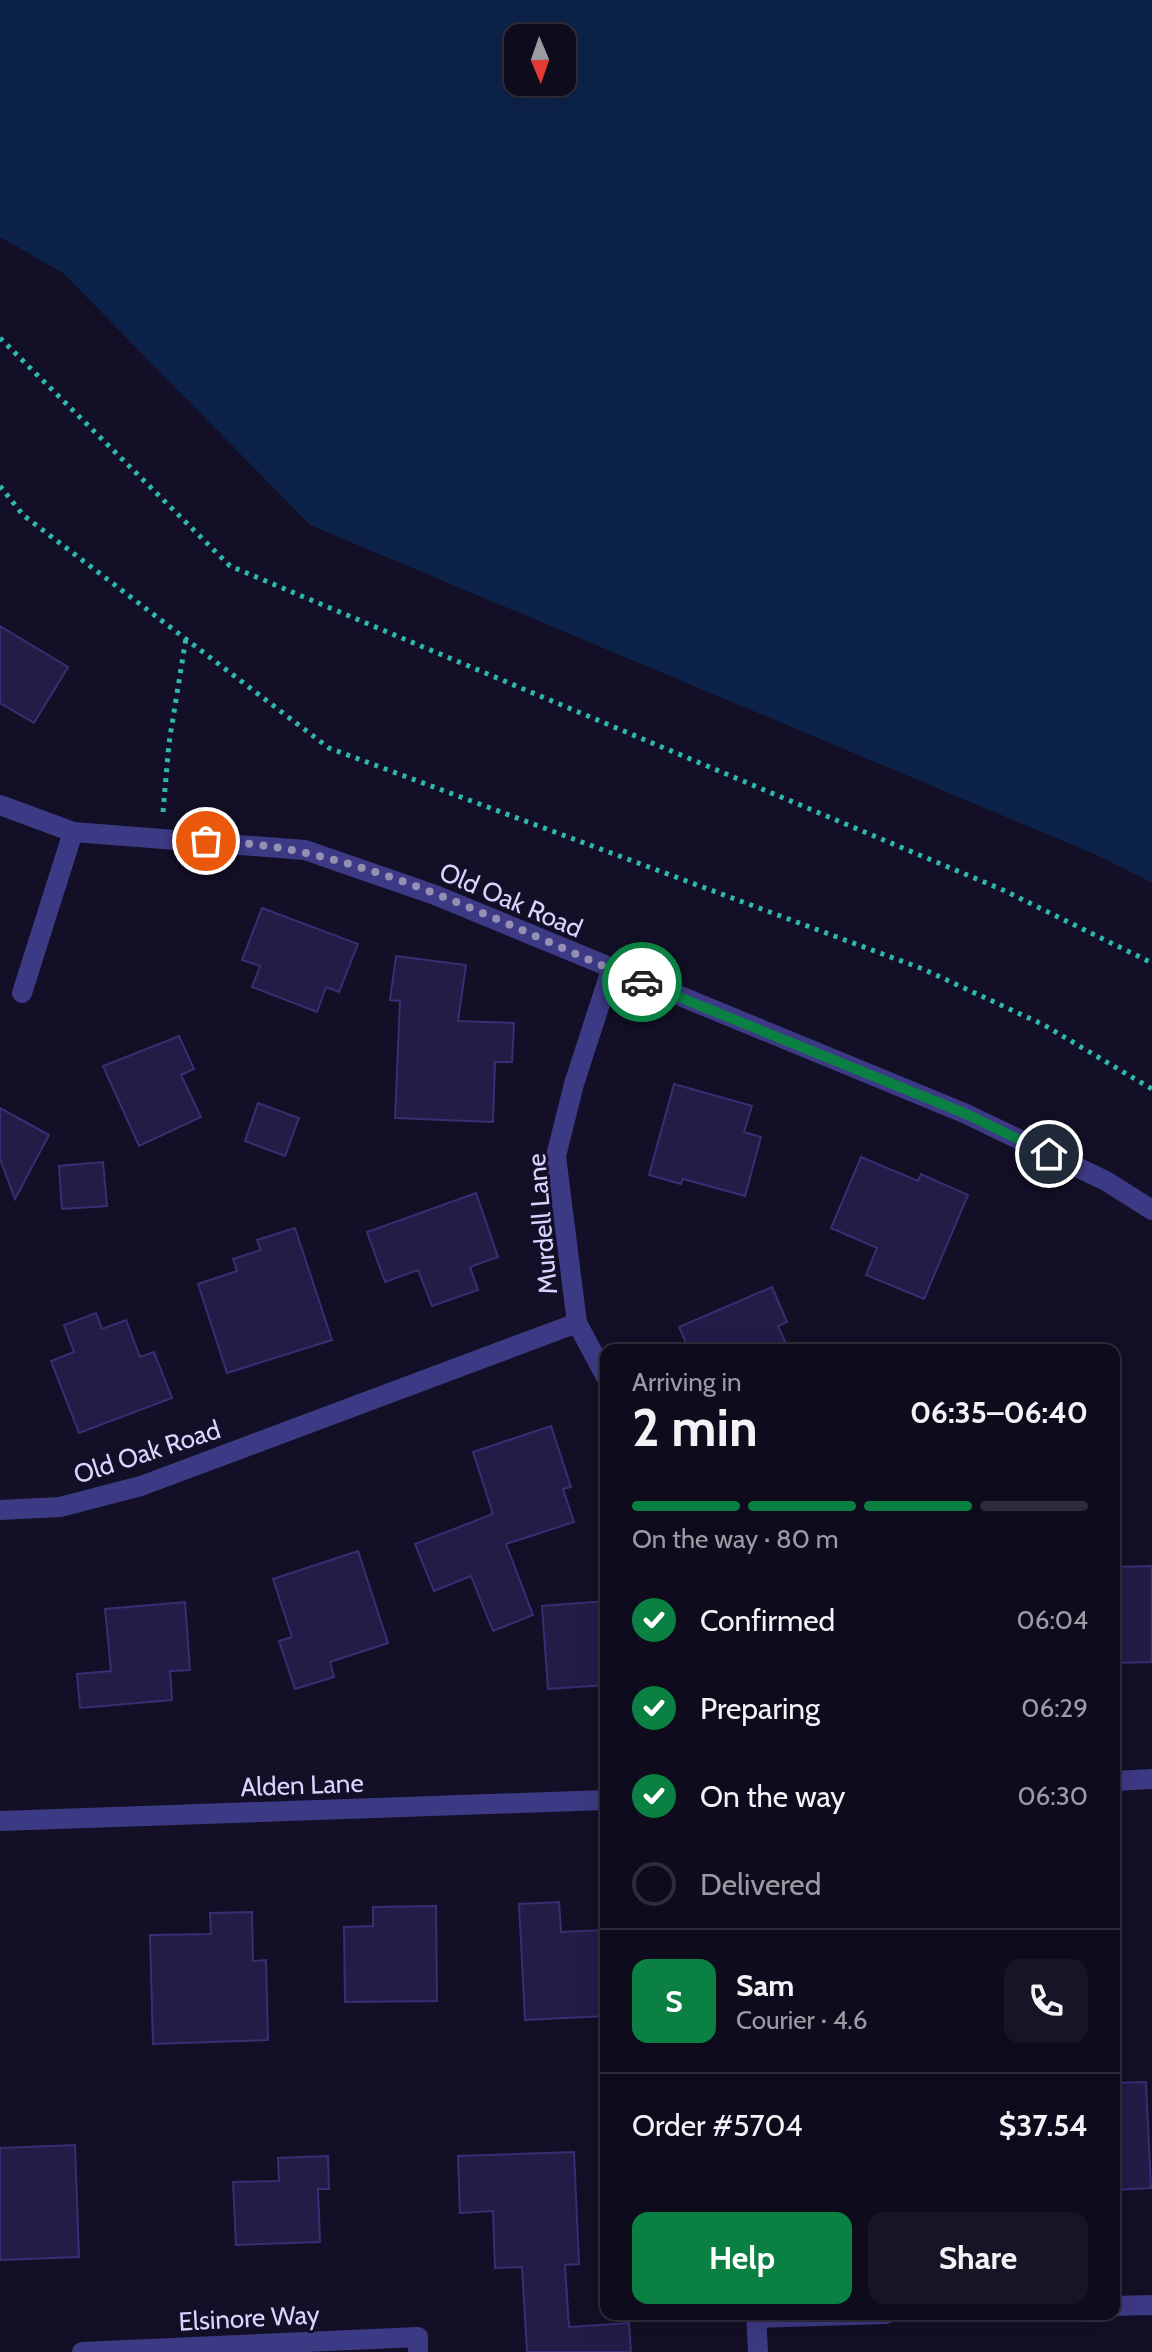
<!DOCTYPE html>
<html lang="en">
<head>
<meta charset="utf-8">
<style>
  body { margin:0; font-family:Cabin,sans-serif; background:#171425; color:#f1f3f6; height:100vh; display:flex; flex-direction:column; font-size:30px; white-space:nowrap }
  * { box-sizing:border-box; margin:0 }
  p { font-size:26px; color:#9b9ba3 }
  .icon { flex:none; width:44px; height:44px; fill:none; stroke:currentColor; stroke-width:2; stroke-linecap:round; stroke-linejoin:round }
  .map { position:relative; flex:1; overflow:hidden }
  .drawer { position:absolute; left:600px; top:1344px; width:520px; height:976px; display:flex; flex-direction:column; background:#0e0b1c; border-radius:16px; box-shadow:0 8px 32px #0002,0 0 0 2px #2e2b3b }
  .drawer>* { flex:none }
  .needle { width:52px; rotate:178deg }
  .buttons { position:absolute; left:504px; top:24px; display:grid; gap:16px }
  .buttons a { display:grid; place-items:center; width:72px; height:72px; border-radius:16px; background:#0e0b1c; box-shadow:0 8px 32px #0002,0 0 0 2px #2e2b3b; font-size:40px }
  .pin { position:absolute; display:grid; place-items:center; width:68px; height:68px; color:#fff; margin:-34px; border:4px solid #fff; border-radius:50%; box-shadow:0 2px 8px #0007 }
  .courier { position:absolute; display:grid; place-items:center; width:80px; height:80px; margin:-40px; border:6px solid #0b8043; border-radius:50%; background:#fff; color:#222; box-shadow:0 2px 10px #0007 }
  .summary em { font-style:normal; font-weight:700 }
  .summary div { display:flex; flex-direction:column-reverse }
  .summary { display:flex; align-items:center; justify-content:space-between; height:136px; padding:0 32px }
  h1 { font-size:52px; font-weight:700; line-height:60px }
  .bar { display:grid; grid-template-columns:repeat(4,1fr); gap:12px 8px; align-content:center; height:96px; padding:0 32px }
  .bar i { height:10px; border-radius:6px; background:#2e2b3b }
  .bar .current { background:#0b8043 }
  .bar p { grid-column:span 4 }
  .line { display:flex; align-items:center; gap:20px; padding:0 32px; border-top:2px solid #2e2b3b }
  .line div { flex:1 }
  .round { display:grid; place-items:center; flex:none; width:84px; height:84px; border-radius:16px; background:#171425 }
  ol { padding:0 32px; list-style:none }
  li { display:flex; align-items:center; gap:24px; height:88px }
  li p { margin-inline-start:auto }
  li .icon { padding:8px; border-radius:50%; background:#0b8043; color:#fff; stroke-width:4 }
  li:last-child { color:#9b9ba3 }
  li i { width:44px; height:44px; border:4px solid #2e2b3b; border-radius:50% }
  .button { display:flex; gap:16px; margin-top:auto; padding:16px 32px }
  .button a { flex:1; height:92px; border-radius:16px; background:#0b8043; color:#fff; font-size:32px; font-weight:700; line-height:92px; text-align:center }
  .button a+a { background:#171425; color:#f1f3f6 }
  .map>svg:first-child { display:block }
  .water { fill:#0c2248; fill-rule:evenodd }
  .building { fill:#241b47; stroke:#3b2d73; stroke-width:2 }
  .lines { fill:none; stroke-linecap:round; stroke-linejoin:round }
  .path { stroke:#2fb8b0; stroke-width:5; stroke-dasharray:4 6; stroke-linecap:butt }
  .minor { stroke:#3d3a85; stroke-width:20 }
  .tertiary { stroke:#3d3a85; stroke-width:20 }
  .done { stroke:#948fb3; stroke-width:8; stroke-dasharray:0 14.4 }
  .route { stroke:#0b8043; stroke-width:10 }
  .labels { text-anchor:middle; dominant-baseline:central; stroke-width:6; stroke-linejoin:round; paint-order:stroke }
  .street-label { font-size:26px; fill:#d9d4ff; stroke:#130f26 }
</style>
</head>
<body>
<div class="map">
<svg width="1152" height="2352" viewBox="0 0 1152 2352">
  <rect width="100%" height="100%" fill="#130f26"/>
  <path class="water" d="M0,0H1152V883L1099,856L310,525L63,273L0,237ZM518,38H562V82H518Z"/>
  <path class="building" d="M0,626L68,667L34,723L0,703Z
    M262,908L358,944L339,992L326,987L317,1012L252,987L260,966L242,960Z
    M396,956L466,965L458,1021L514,1023L512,1062H495L493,1122L395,1118L400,1001L390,1000Z
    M179,1036L194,1069L181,1075L201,1117L139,1146L103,1066Z
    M674,1084L752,1106L744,1132L761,1137L745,1196L683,1179L681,1184L649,1175Z
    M258,1103L299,1118L285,1156L245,1141Z
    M0,1108L49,1135L15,1199L0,1159Z
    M861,1157L918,1181L921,1174L968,1195L924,1299L866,1275L877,1248L831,1228Z
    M103,1162L107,1206L62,1209L59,1166Z
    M476,1193L498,1257L470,1267L478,1290L432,1306L418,1270L385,1282L367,1232Z
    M295,1228L332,1340L227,1373L198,1284L237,1271L233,1259L261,1250L257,1240Z
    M772,1287L787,1322L778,1326L789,1350H689L679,1327Z
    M96,1313L102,1329L126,1320L140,1357L154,1352L172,1398L79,1433L51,1361L74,1352L64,1325Z
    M551,1426L571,1487L563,1489L574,1522L506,1544L533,1615L493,1631L471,1576L434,1591L415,1544L493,1514L473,1452Z
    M358,1551L388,1643L330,1662L334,1677L295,1689L279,1641L292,1637L273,1579Z
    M1152,1566V1662L1114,1663V1567Z
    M606,1601V1685L548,1689L542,1606Z
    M185,1602L190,1670L170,1671L172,1700L80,1708L77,1674L111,1671L105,1609Z
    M559,1902L561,1932L606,1930V2016L525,2020L519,1904Z
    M436,1906L437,2001L345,2002L344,1927L373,1926V1907Z
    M252,1912L253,1961L266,1960L268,2040L153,2044L150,1935L211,1934L210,1913Z
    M1146,2082L1151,2188L1114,2190V2083Z
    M75,2145L79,2257L0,2260V2148Z
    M574,2152L579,2264L565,2265L569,2327L629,2323L631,2352H527L522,2267L495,2268L493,2211L460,2213L458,2156Z
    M328,2156L329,2189H318L320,2242L236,2245L233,2182L279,2181L278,2158Z"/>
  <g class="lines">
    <path class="path" d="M0,338L230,566L1003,890L1152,963
      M0,486L23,515L329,748L923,969L1044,1025L1152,1089
      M163,812L169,743L186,638"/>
    <path class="minor" d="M0,805L73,832L305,850L435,895L964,1113L1106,1181L1152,1210
      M22,993L73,832
      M0,1510L60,1507L141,1486L577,1323
      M1114,2306L1152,2305
      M757,2318L886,2314
      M82,2352L418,2337V2352"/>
    <path class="tertiary" d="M606,1377L577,1323L556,1156L574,1084L611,970
      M1114,1781L1152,1779
      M0,1821L606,1800
      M756,2314L758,2352"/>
  </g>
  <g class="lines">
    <path class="done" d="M206,841C359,843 503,926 642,982"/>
    <path class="route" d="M642,982L964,1113L1049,1154"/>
  </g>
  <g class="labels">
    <g class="street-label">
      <text transform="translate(511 900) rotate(23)">Old Oak Road</text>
      <text transform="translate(542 1224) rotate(-95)">Murdell Lane</text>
      <text transform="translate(147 1452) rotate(-18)">Old Oak Road</text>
      <text transform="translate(302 1785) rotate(-2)">Alden Lane</text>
      <text transform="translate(249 2318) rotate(-3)">Elsinore Way</text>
    </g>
  </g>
</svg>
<div class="buttons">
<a><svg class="needle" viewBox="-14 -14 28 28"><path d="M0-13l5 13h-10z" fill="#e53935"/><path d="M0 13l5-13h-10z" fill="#9b9ba3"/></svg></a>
</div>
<div class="pin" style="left:206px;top:841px;background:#ea580c"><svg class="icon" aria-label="bag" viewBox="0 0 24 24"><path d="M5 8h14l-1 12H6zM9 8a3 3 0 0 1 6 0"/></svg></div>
<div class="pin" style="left:1049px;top:1154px;background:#1f2937"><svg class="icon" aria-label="home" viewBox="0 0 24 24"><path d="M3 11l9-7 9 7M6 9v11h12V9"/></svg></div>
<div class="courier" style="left:642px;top:982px"><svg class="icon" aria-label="car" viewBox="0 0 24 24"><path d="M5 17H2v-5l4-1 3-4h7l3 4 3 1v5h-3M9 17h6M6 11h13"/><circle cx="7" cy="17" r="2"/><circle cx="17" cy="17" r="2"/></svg></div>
<section class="drawer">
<div class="summary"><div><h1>2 min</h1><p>Arriving in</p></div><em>06:35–06:40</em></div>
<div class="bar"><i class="current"></i><i class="current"></i><i class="current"></i><i></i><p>On the way · 80 m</p></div>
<ol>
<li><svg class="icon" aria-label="check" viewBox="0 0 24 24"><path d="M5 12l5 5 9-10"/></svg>Confirmed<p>06:04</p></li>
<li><svg class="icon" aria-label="check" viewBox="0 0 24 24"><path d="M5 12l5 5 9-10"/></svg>Preparing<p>06:29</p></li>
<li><svg class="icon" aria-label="check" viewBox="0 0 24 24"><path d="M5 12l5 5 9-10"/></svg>On the way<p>06:30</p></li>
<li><i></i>Delivered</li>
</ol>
<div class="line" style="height:144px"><b class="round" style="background:#0b8043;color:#fff">S</b><div><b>Sam</b><p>Courier · 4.6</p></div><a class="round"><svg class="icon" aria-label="phone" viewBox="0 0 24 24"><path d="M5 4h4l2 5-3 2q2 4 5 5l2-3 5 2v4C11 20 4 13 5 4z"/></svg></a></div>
<div class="line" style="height:104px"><div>Order #5704</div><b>$37.54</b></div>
<div class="button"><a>Help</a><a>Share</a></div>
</section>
</div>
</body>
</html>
